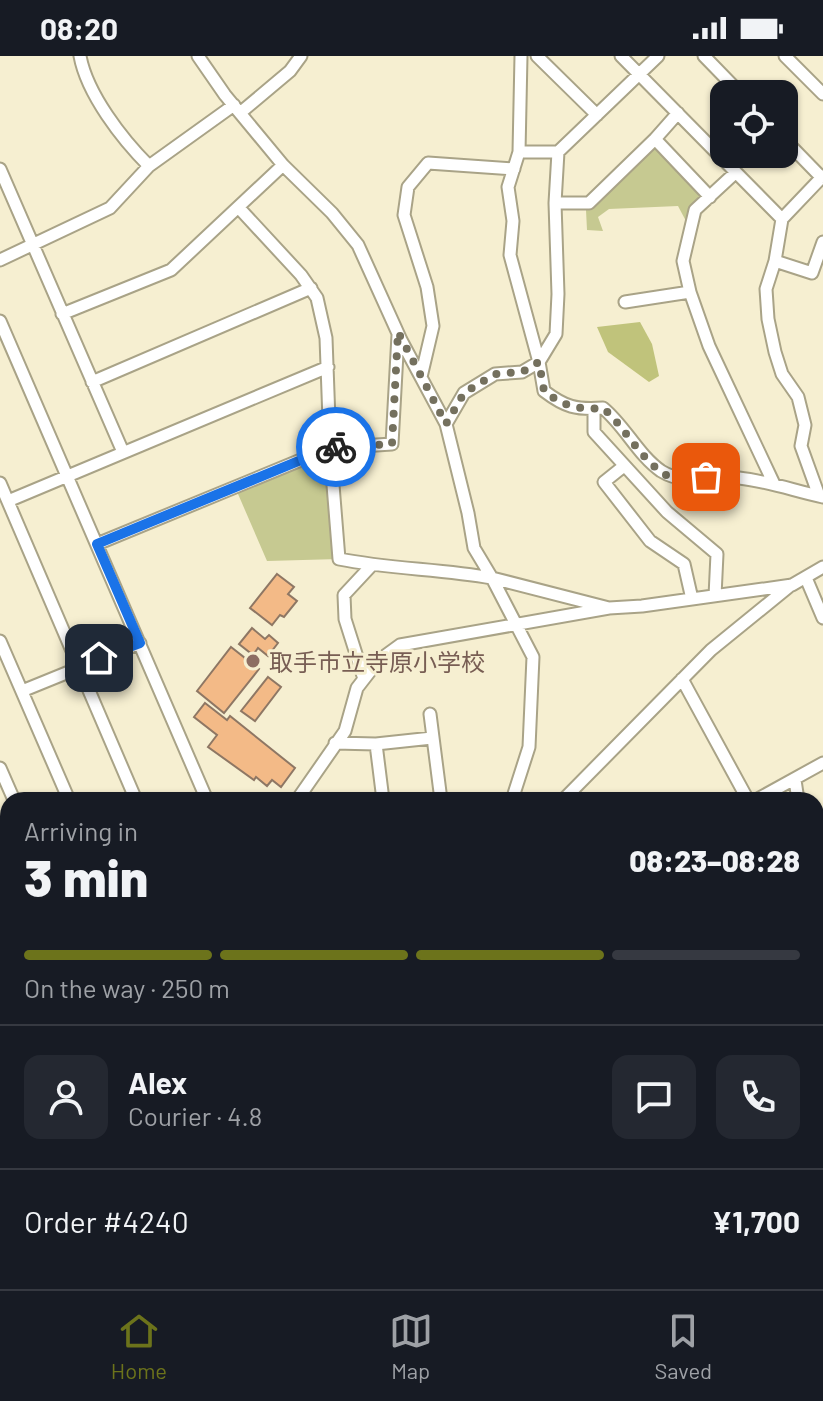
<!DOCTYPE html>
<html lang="en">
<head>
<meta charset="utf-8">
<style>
  body { margin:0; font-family:Barlow,"Noto Sans JP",sans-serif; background:#242831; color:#f1f3f6; height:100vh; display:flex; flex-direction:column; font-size:30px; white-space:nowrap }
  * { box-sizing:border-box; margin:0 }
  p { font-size:26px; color:#9ea1a6 }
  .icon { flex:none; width:44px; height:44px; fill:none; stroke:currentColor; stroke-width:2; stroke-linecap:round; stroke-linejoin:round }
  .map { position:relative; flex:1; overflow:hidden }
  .details { position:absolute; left:0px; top:736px; width:824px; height:498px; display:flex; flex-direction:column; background:#171b24; border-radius:24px 24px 0 0; box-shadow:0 2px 6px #0004 }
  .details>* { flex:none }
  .controls { position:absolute; left:710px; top:24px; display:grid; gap:16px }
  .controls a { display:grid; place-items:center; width:88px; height:88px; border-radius:16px; background:#171b24; box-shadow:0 2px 6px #0004; font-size:40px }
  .pin { position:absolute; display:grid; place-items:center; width:68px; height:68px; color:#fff; margin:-34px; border-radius:16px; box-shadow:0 4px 12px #0006 }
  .courier { position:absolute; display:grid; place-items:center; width:80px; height:80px; margin:-40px; border:6px solid #1a73e8; border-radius:50%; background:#fff; color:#222; box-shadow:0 2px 10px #0007 }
  .overview em { font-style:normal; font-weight:800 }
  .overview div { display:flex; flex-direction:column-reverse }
  .overview { display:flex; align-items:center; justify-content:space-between; height:136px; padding:0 24px }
  h1 { font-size:52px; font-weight:800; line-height:60px }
  .bar { display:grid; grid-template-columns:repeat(4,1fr); gap:12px 8px; align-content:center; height:96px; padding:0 24px }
  .bar i { height:10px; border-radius:6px; background:#363941 }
  .bar .active { background:#6c731b }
  .bar p { grid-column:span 4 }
  .line { display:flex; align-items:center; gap:20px; padding:0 24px; border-top:2px solid #363941 }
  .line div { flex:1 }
  .round { display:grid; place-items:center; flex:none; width:84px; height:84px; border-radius:16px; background:#242831 }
  .status { display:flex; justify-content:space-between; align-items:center; height:56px; padding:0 40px; background:#171b24; direction:ltr }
  .status svg { height:22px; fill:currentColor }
  .tabs { display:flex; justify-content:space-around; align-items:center; height:112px; border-top:2px solid #363941; background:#171b24; font-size:22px; color:#9ea1a6 }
  .tabs a { display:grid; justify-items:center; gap:4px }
  .tabs .active { color:#6c731b }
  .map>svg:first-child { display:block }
  .green { fill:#c6c991 }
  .forest { fill:#c0c37b }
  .building { fill:#f3ba87; stroke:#8e7764; stroke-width:2 }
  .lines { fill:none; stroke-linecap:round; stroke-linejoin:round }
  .minor-casing { stroke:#a9a387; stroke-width:15 }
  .minor { stroke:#fff; stroke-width:11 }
  .rail-casing { stroke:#504d3e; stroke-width:6 }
  .rail { stroke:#f6efd1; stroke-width:3; stroke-dasharray:9; stroke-linecap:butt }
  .done { stroke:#74705e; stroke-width:8; stroke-dasharray:0 14.4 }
  .route { stroke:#1a73e8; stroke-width:10 }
  .education-dot { fill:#8d6e63; stroke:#f6efd1; stroke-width:3 }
  .labels { text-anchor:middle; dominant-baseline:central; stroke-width:6; stroke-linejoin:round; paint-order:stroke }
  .education-label { font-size:24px; fill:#785e54; stroke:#f6efd1; text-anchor:start }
</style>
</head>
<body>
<div class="status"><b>08:20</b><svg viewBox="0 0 49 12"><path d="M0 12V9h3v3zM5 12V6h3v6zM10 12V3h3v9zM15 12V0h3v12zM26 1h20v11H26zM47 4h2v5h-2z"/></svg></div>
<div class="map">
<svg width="823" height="1233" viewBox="0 0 823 1233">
  <rect width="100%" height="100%" fill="#f6efd1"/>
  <path class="green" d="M655,89L702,143L695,182L678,150L609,153L598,161L603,175L587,174L586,154Z
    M330,392L339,503L267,505L235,431Z"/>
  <path class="forest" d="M640,266L652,288L659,320L649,326L608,296L597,271Z"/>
  <path class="building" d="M277,518L294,531L288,538L297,545L284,561L280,559L272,569L250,552Z
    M252,572L265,583L269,579L278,587L268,600L258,592L253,599L239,588Z
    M231,591L259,613L224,657L197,635Z
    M268,621L281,631L255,665L241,655Z
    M205,647L227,664L230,660L295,712L281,731L272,724L267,730L256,721L254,724L208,691L217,679L194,661Z"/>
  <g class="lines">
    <g class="minor-casing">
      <path id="minor" d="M80,0C87,38 122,83 149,110
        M198,0L225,39L283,109L332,157L358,189L401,284L446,368L468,457L474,492L492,522L609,552
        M537,0L597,59
        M621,0L782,163
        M658,0L558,96L555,147L558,238L556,278L539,306L544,335C565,351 576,354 603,352C625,370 638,399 661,415C685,430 711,420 739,422C768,425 795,435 823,441
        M704,0L741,38
        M785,0L823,38
        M240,57L290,15L301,0
        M655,83L710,141
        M784,83L821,121
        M519,96H558
        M0,113L123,396
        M735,117L695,154L683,205L690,236L709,290L774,428
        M555,147H589L655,83L678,57
        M239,152L301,219L317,242L326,282L330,392L339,503C390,513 441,513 492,522L533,601L529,691L512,744
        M0,204L110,152L149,110L234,49
        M775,205L812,217L823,186
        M625,246L690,236
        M62,258L171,214L283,109
        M0,265L207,744
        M421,321L433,270L427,231L404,159L408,131L428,107L514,113
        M92,326L311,232
        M594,353V376L667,456L717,498L715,540
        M446,368L464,337L495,318L522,316L539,306L510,199L513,165L508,131L519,96L521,0
        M624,410L604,426L650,485L684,508L692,543
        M0,427L136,744
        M819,440L801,390L805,369L798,341L782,318L775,296L768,263L766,233L775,205L782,163L823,120
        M8,445L328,311
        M97,488L330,392L392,388L398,279
        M806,522L823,562
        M0,585L69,744
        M364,623L345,563L344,539L371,510
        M682,623L748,744
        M22,635L140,587
        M430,658L441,744
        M335,687L376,688L432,682
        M376,688L383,744
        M0,712L14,744
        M795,724L798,744
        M297,744L345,675L357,632L378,605L400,589L609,552L642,550L792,529L823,511
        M563,744L711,594L791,529
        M756,744L823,707
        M816,815L823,814
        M0,837L8,865
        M816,872L823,871
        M816,927L823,926
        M0,975L8,962
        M8,1019L5,1101L8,1103
        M816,1088L823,1087
        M816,1124L823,1123
        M262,1226L264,1233
        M313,1226L314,1233
        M455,1226L456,1233
        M83,1233L107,1226
        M149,1233L173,1226
        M490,1233L538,1226
        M576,1233L592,1230"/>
    </g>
    <use href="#minor" class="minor"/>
    <g class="rail-casing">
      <path id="rail" d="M816,1006L823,986
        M816,1028L823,1006
        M775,1233L776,1226"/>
    </g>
    <use href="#rail" class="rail"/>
  </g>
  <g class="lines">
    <path class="done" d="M336,391L392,388L398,276L446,368L464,337L495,318L522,316L539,306L544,335C563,350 578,354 603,352C628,373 646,417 681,425C688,426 699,422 706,421"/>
    <path class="route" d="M99,602L140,587L97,488L330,392L336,391"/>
  </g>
  <circle class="education-dot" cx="253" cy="605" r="8"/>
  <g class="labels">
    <g class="education-label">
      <text x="269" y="605">取手市立寺原小学校</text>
    </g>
  </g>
</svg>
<div class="controls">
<a><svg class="icon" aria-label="locate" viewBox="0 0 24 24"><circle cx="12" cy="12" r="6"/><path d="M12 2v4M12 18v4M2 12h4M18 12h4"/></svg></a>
</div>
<div class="pin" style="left:706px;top:421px;background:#ea580c"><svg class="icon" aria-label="bag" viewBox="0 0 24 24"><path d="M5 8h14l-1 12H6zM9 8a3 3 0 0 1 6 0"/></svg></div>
<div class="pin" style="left:99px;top:602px;background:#1f2937"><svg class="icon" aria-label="home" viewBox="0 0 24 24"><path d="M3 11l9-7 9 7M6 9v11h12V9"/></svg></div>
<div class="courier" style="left:336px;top:391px"><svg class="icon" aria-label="bike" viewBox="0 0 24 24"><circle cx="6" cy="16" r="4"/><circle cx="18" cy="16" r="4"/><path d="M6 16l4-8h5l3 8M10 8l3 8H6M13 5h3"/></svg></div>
<section class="details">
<div class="overview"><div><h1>3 min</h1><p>Arriving in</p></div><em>08:23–08:28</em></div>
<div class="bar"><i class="active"></i><i class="active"></i><i class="active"></i><i></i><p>On the way · 250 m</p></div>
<div class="line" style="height:144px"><a class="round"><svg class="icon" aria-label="person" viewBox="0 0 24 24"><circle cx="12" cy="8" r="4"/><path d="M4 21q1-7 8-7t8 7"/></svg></a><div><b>Alex</b><p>Courier · 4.8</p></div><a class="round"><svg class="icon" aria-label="chat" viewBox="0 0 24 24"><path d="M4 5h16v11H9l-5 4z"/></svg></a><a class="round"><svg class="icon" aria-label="phone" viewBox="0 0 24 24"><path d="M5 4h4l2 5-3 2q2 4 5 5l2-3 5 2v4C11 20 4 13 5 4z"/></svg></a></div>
<div class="line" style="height:104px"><div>Order #4240</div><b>¥1,700</b></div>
</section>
</div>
<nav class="tabs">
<a class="active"><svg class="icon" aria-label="home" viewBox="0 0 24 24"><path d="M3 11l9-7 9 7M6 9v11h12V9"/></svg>Home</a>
<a><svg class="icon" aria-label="map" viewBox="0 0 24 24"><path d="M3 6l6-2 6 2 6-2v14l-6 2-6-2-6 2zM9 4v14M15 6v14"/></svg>Map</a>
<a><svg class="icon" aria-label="saved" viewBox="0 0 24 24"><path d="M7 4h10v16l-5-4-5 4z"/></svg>Saved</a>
</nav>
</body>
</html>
